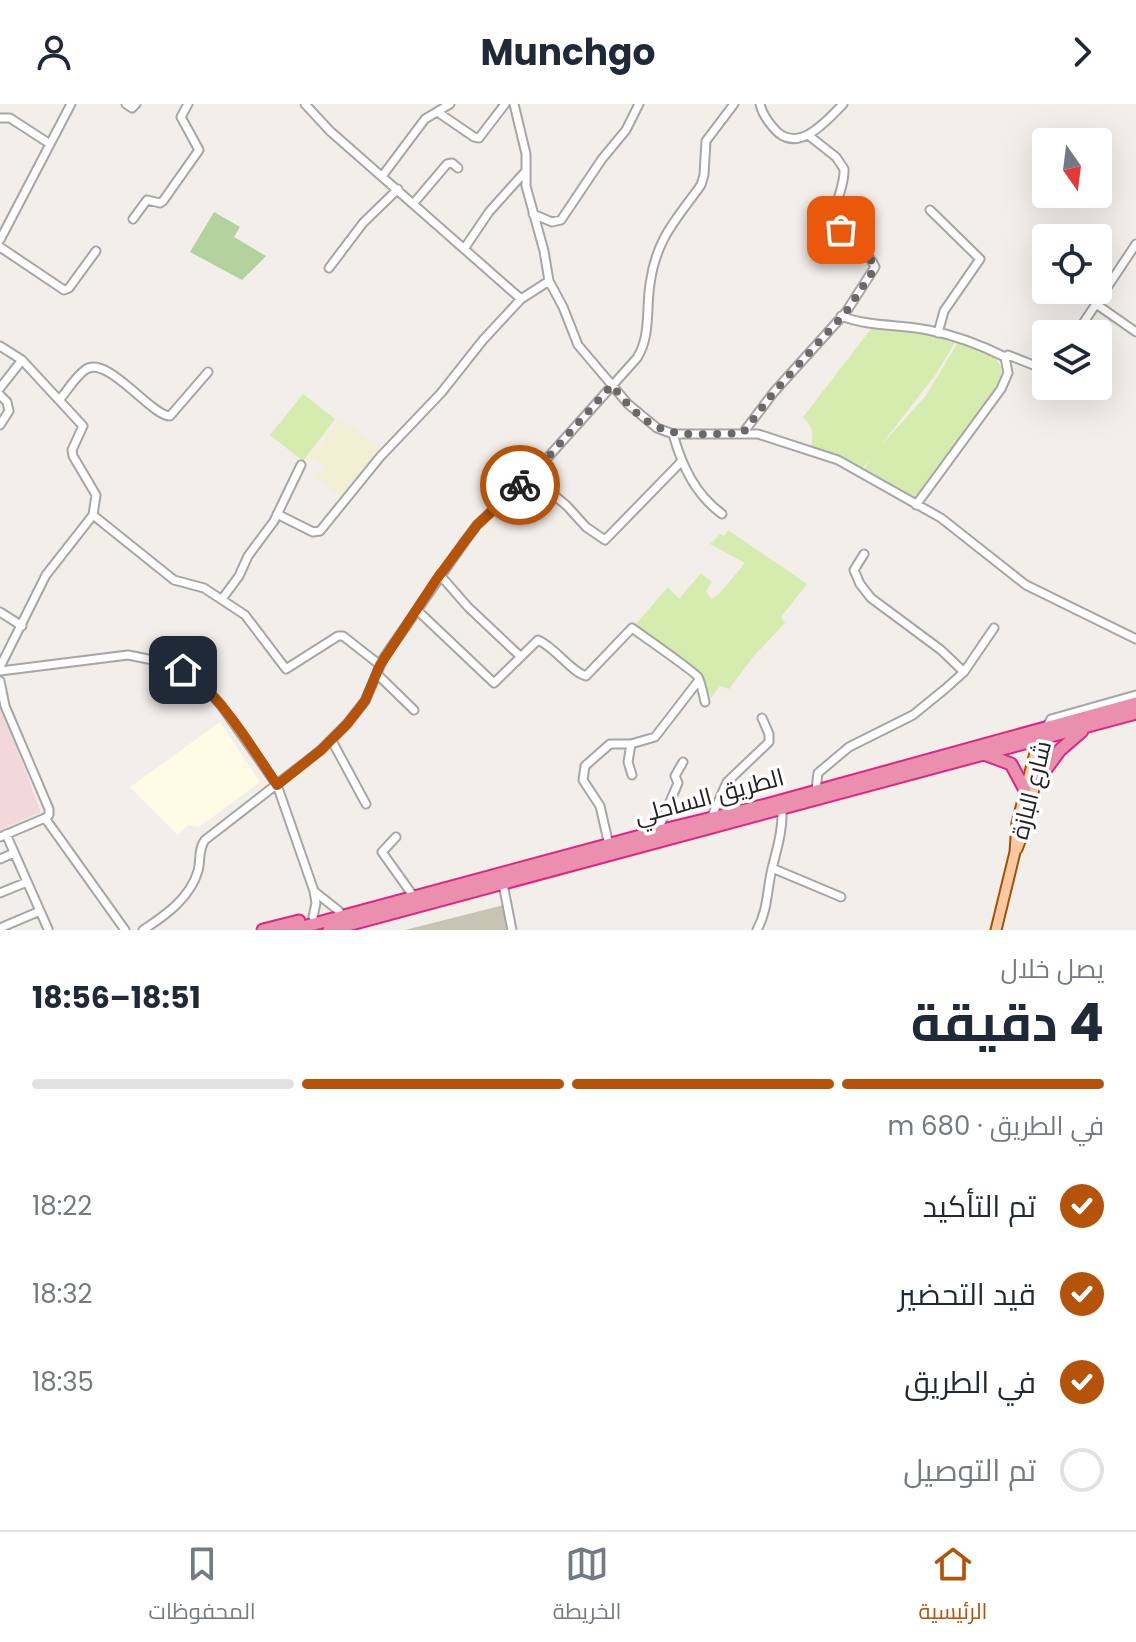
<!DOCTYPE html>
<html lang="ar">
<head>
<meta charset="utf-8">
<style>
  body { margin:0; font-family:Poppins,Cairo,sans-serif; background:#f6f6f7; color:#1f2937; direction:rtl; height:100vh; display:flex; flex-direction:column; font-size:30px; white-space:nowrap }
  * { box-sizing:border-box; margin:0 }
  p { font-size:26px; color:#747a83 }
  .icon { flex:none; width:44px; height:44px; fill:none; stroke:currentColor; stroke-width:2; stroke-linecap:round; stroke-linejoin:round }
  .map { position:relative; height:826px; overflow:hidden; direction:ltr }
  .panel { display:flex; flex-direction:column; background:#fff; flex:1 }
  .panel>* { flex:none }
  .needle { width:52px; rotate:166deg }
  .tools { position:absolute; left:1032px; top:24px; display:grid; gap:16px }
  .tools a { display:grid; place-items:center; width:80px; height:80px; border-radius:8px; background:#fff; box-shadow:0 8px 32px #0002; font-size:40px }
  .pin { position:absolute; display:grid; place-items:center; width:68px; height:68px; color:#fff; margin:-34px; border-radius:16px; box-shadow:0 4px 12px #0006 }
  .courier { position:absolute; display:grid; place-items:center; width:80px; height:80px; margin:-40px; border:6px solid #b45309; border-radius:50%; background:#fff; color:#222; box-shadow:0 2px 10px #0007 }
  .head em { font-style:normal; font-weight:700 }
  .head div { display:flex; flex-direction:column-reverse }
  .head { display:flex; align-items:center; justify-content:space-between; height:136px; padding:0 32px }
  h1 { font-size:52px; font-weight:700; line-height:60px }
  .bar { display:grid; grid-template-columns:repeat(4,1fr); gap:12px 8px; align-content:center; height:96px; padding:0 32px }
  .bar i { height:10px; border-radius:6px; background:#e0e1e3 }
  .bar .current { background:#b45309 }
  .bar p { grid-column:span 4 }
  ol { padding:0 32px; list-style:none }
  li { display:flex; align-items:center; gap:24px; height:88px }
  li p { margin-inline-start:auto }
  li .icon { padding:8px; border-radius:50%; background:#b45309; color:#fff; stroke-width:4 }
  li:last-child { color:#747a83 }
  li i { width:44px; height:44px; border:4px solid #e0e1e3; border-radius:50% }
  header { display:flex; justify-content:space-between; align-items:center; height:104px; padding:0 32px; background:#fff; font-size:36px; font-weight:700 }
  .tab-bar { display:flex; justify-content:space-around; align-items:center; height:112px; border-top:2px solid #e0e1e3; background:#fff; font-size:22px; color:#747a83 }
  .tab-bar a { display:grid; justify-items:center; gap:4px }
  .tab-bar .current { color:#b45309 }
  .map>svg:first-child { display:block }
  .commercial { fill:#f3d8db }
  .education { fill:#fffbe5 }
  .construction { fill:#c7c4b3 }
  .farmland { fill:#f1efd4 }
  .grass { fill:#d6ecae }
  .forest { fill:#b4d29d }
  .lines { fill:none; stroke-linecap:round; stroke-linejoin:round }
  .minor-casing { stroke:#a6a6a6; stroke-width:11 }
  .major-casing { stroke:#a05300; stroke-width:13 }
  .highway-casing { stroke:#e02581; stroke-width:15 }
  .minor { stroke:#fff; stroke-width:7 }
  .major { stroke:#fec9a2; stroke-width:9 }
  .highway { stroke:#ea90ae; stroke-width:11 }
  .done { stroke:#6b6968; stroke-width:8; stroke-dasharray:0 14.4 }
  .route { stroke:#b45309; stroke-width:10 }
  .labels { text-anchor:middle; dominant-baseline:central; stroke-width:7; stroke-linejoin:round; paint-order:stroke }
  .street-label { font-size:24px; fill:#222; stroke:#fff }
</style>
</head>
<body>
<header><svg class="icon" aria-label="forward" viewBox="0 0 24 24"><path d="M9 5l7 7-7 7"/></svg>Munchgo<svg class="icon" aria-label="person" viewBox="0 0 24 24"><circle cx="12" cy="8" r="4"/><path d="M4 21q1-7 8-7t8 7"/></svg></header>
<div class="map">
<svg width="1136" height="826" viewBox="0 0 1136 826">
  <rect width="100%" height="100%" fill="#f2eee9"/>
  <path class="commercial" d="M2,604L41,708L0,726V605Z"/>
  <path class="education" d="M220,618L260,678L199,723L188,721L178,731L130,683Z"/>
  <path class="construction" d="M504,801L508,826H405Z"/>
  <path class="farmland" d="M340,315L384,346L347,396L316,374L324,363L309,352L315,344L320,343Z"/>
  <path class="grass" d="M871,225L927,230L956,237L936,270L881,341L925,293L958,238C971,243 995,248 1001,263C1008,283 930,378 915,398L864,366L870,355L862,365L811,343C814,330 813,323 803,313Z
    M303,290L335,315L303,357L270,331Z
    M728,426L807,480L781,513L785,519L753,553L729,585L720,582L711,594L702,571L683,554L635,521L668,483L679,495L701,469L712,478L706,487L711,495L719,490L745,459L710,440L720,430L724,432Z"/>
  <path class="forest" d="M214,108L240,123L234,133L266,152L242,176L190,148Z"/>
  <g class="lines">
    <g class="minor-casing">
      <path id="minor" d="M126,0L132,4L136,0
        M305,0L330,27L521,195L549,177L563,203L578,241L628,300L657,324L673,330H758L838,356L941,414L1026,481L1136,535
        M514,0L526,50V82L544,147L549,177
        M760,0C762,9 766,15 772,22C795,53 825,19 843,0
        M439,9L474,33L479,34L505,0
        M0,14H10L50,40
        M383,71L425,15L450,0
        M413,100L447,60L452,59L458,64
        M930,106L980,155L944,207L938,229
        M533,110L552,118L561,116L602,55L626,26L639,0
        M133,115L147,96L160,99L163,97L199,46L181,13L188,0
        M0,136L71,0
        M0,143L64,186L69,184L96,147
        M464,145L489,108L524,69
        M329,164L363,119L398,85
        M1096,200L1136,228
        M841,212C869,223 899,220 928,226C954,231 981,241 1005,253
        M1076,230L1136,140
        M0,242L22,256L83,322L72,346L73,352L96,391L93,411L46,471L0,563
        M0,284L22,256
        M0,291L7,298L9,307L0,321
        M60,295C68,286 75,273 85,266C106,249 151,312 170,312L208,268
        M743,329L774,288L846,208L875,163C866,142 838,130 836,111C835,96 845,81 844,65L836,53L808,31
        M673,330C682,362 695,390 722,410
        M530,371L567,402L586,423L605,436L681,358
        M916,401L1001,285L1008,269L1005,253L1008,251L1046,266
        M277,410L313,428L320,427L380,353L441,289L483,236L521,195
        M93,411L174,476L204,484L245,511L286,565L338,532H343L380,561
        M864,450L854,466L860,480L871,494L941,546L964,568
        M440,471L468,503L520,552
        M222,495L239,472L248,452L274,417L301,361
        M417,506L494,579L538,536C556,544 570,567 586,572L632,524C639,529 696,569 698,573C702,581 703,590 705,598
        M0,508L22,522
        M0,567L128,551L168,559L196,574L221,601L277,681L314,787L316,799L313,813
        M377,570L414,606
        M0,577L5,602L49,705V711L45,714L0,733
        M1046,624L1051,615L1136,591
        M332,637L366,700
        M631,640L628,658L632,671
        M816,686L818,669L849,643L913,611L945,585L964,568L994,524
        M45,714L125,826
        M711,714L727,678L769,638V630L762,614
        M660,729L661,719L678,679L675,672L683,658
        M6,730L48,825
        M396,733L382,748L414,793
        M609,741L600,702L583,676L585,662L610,640H631L655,633L699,576
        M0,755L14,749
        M772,764L841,793
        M503,780L512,826
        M315,788L339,807
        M0,789L27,778
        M0,824L40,807
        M143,826C166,811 190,794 198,767C201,756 198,745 205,736L321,646L347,620L365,597L383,555L465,437L477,421L541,361L637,254C651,232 646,205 650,180C656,135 676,116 701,81L704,71L706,37L734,0
        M757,826C767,808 767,789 771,769C776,747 783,728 782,705"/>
    </g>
    <g class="major-casing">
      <path id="major" d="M1017,745L1026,722L1046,628
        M996,826L1015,748L1017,719L1036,645V630"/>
    </g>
    <g class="highway-casing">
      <path id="highway" d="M984,650L1011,660L1025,686
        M1035,680L1060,646L1082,627
        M263,826L299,817
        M292,826L659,727L766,701L1136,599
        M329,826L1136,609"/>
    </g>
    <use href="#minor" class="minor"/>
    <use href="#major" class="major"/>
    <use href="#highway" class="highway"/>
  </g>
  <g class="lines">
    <path class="done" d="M520,381L541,361L612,281C655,338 677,331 743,329L774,288L846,208L873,167C874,149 854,137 841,126"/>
    <path class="route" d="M183,566C218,587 254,646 277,681L321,646L347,620L365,597L380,561L436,476L477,421L520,381"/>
  </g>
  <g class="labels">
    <g class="street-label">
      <text transform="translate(1031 686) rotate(-76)">شارع البازة</text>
      <text transform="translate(709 692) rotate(-15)">الطريق الساحلي</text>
    </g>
  </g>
</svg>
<div class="tools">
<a><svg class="needle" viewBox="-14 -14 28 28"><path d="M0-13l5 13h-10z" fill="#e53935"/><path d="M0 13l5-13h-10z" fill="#747a83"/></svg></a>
<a><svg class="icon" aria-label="locate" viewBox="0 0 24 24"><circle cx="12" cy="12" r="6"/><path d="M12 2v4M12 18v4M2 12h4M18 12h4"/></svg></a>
<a><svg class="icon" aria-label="layers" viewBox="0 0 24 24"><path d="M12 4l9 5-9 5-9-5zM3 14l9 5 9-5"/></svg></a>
</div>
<div class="pin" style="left:841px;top:126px;background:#ea580c"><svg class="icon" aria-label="bag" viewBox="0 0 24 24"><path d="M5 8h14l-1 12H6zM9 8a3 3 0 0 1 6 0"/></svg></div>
<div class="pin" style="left:183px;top:566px;background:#1f2937"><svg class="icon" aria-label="home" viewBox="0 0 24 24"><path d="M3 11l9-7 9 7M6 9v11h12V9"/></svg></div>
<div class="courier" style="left:520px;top:381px"><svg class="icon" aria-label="bike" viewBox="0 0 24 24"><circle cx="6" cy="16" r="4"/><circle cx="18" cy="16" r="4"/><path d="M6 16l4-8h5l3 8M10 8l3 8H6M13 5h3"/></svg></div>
</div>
<section class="panel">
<div class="head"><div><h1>4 دقيقة</h1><p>يصل خلال</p></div><em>18:51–18:56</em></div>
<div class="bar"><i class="current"></i><i class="current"></i><i class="current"></i><i></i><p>في الطريق · 680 m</p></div>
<ol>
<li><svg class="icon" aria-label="check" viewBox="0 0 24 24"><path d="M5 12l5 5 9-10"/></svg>تم التأكيد<p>18:22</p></li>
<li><svg class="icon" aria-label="check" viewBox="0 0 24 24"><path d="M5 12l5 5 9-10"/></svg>قيد التحضير<p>18:32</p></li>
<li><svg class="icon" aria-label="check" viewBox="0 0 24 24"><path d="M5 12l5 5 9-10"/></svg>في الطريق<p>18:35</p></li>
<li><i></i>تم التوصيل</li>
</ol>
</section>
<nav class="tab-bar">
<a class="current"><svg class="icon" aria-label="home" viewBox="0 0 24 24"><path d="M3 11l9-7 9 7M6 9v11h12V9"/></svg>الرئيسية</a>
<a><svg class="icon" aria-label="map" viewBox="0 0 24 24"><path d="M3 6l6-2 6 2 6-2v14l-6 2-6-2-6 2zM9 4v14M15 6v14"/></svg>الخريطة</a>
<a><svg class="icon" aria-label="saved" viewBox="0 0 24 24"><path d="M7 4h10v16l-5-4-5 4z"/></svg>المحفوظات</a>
</nav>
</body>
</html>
